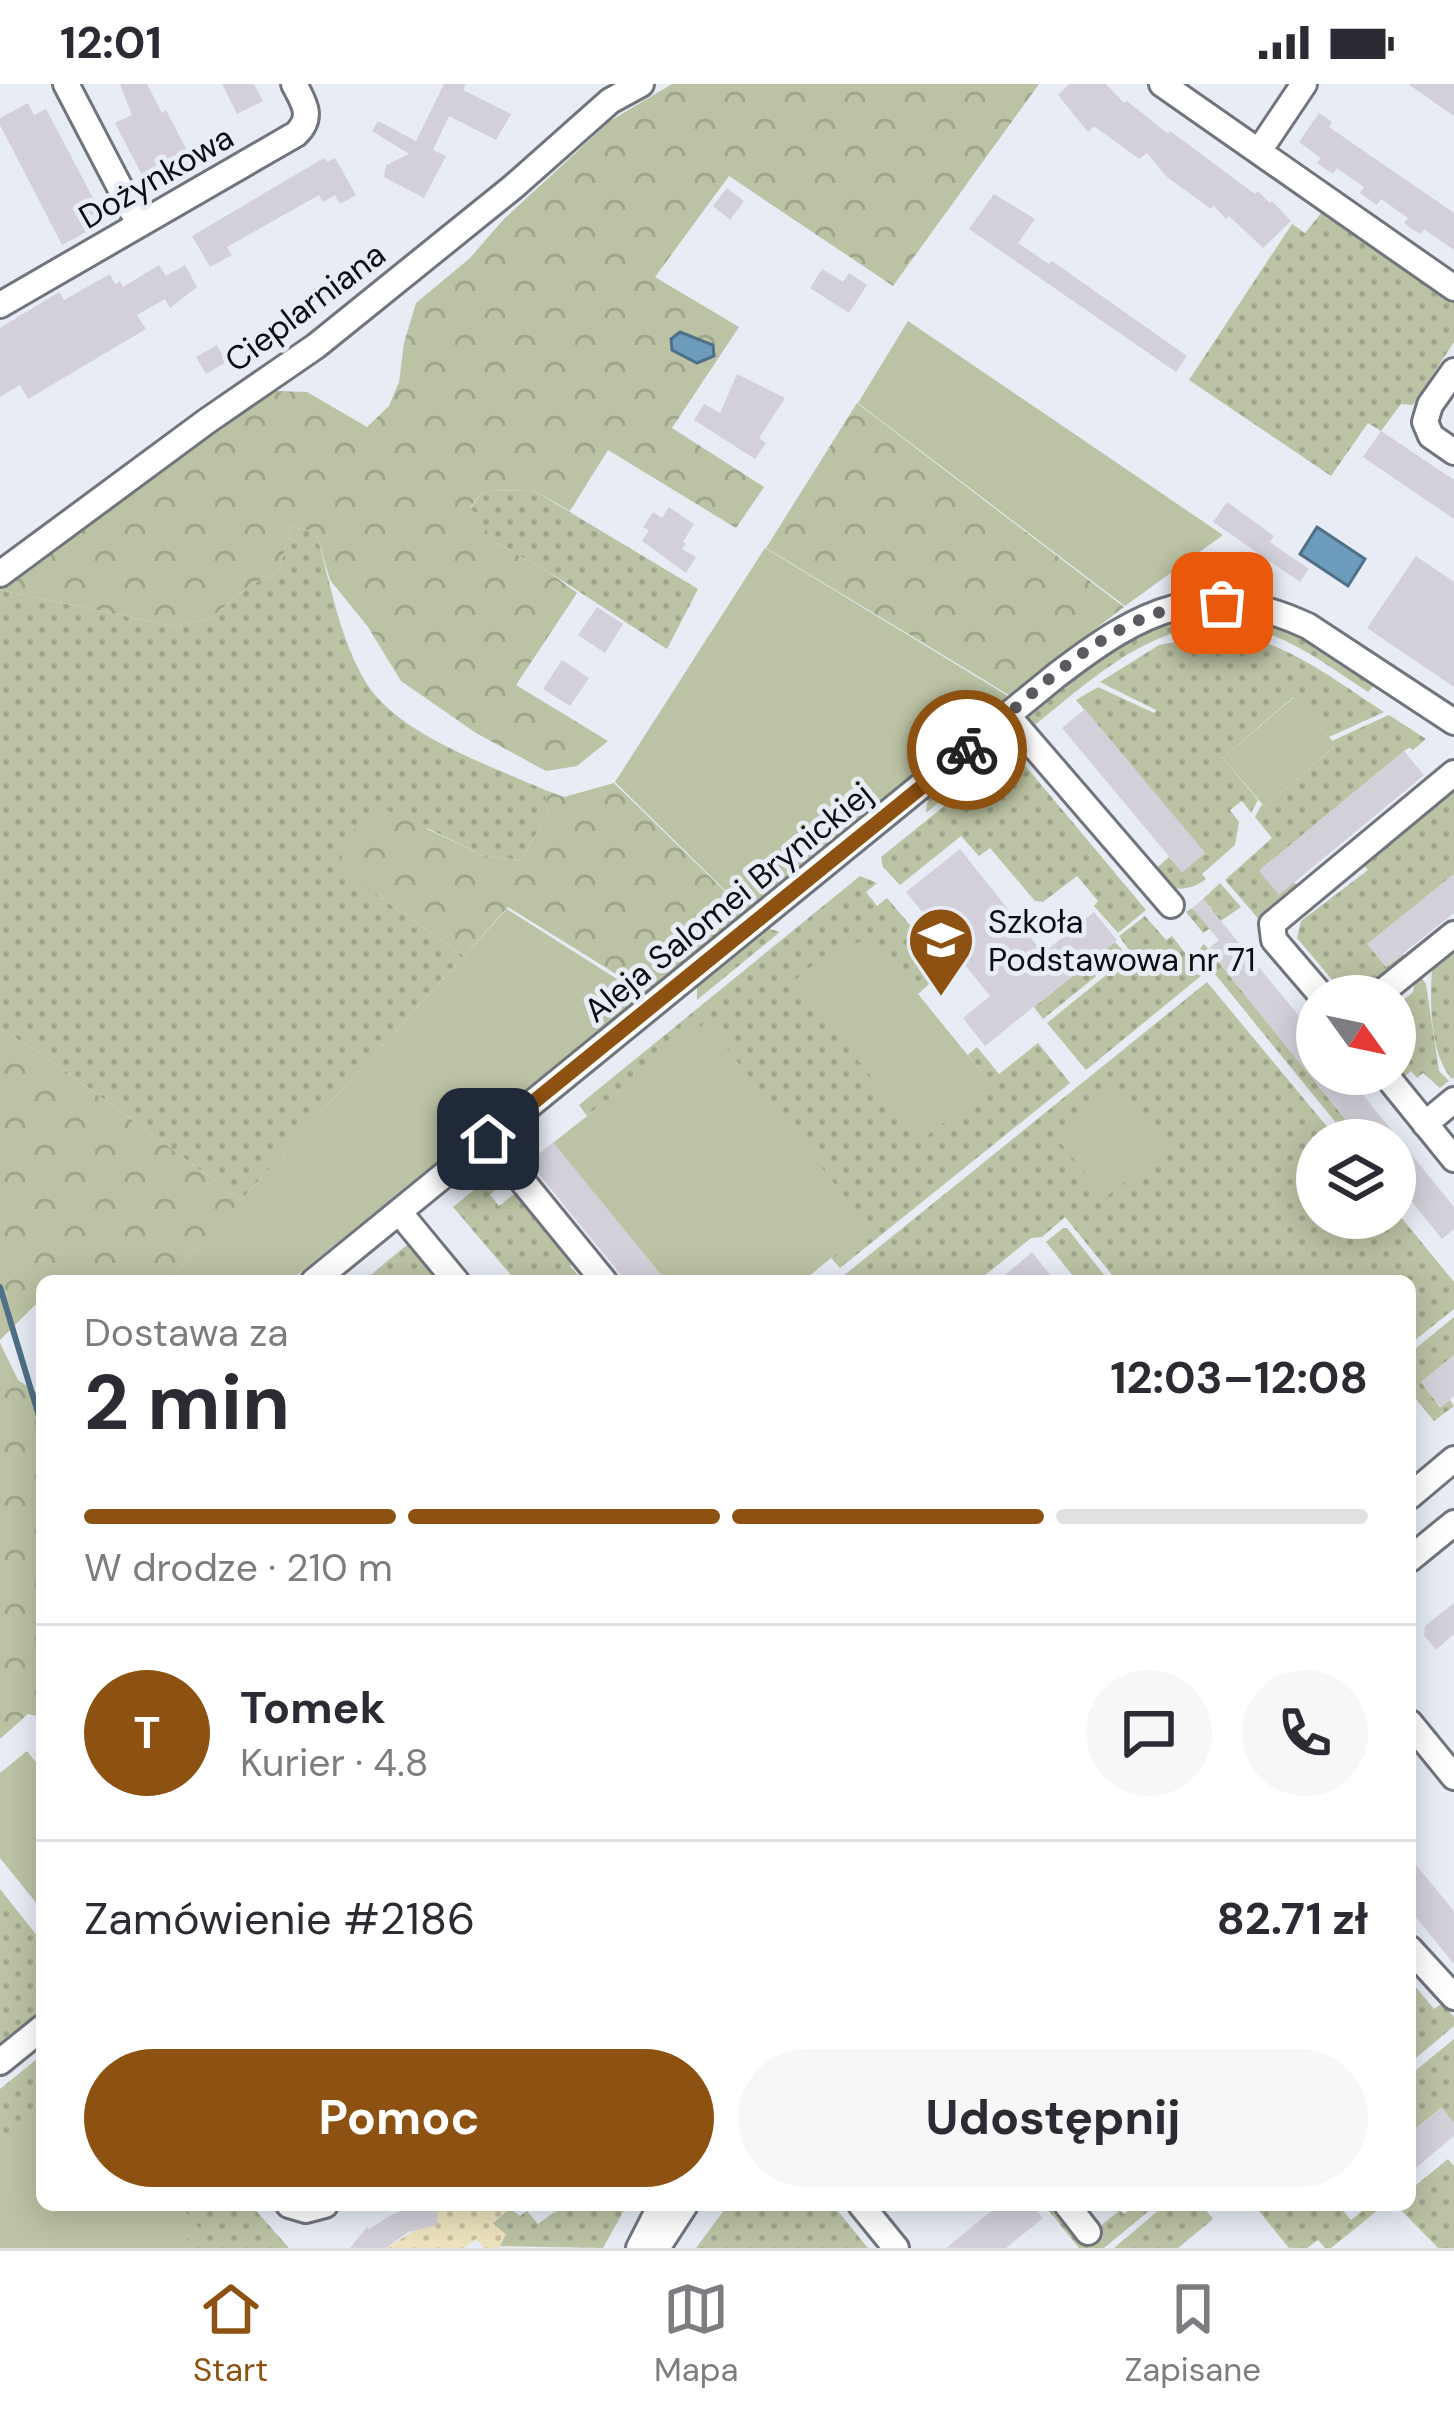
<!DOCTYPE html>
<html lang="pl">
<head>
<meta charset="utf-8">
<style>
  body { margin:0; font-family:"DM Sans",sans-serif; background:#f7f7f7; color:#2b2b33; height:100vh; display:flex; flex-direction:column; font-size:45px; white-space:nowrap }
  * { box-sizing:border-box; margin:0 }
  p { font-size:39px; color:#7c7c81 }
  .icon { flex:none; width:66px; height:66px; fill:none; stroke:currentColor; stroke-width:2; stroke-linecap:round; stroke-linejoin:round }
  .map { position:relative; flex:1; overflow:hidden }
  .side { position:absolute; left:36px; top:1191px; width:1380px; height:936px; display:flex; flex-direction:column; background:#fff; border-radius:18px; box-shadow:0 6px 30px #0003 }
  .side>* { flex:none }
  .needle { width:78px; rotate:123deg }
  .buttons { position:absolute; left:1296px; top:891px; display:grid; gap:24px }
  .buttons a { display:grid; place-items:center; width:120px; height:120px; border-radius:50%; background:#fff; box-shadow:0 6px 30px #0003; font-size:60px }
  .pin { position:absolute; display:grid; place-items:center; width:102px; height:102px; color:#fff; margin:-51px; border-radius:24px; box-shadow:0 6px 18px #0006 }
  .courier { position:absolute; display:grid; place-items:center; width:120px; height:120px; margin:-60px; border:9px solid #8d5111; border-radius:50%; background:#fff; color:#222; box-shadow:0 3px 15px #0007 }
  .headline em { font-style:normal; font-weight:700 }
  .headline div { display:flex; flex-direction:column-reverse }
  .headline { display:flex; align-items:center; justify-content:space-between; height:204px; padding:0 48px }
  h1 { font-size:78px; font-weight:700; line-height:90px }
  .bar { display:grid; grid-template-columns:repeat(4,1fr); gap:18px 12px; align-content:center; height:144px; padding:0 48px }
  .bar i { height:15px; border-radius:9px; background:#e1e1e2 }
  .bar .active { background:#8d5111 }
  .bar p { grid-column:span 4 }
  .line { display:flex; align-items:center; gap:30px; padding:0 48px; border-top:3px solid #e1e1e2 }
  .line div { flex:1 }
  .round { display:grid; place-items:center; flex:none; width:126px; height:126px; border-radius:63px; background:#f7f7f7 }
  .cta { display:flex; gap:24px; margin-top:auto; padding:24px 48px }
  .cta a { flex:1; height:138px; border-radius:72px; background:#8d5111; color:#fff; font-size:48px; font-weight:700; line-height:138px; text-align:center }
  .cta a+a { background:#f7f7f7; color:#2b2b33 }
  .status { display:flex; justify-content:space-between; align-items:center; height:84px; padding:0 60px; background:#fff; direction:ltr }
  .status svg { height:33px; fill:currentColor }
  .tab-bar { display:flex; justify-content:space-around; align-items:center; height:168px; border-top:3px solid #e1e1e2; background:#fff; font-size:33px; color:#7c7c81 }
  .tab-bar a { display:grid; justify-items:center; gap:6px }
  .tab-bar .active { color:#8d5111 }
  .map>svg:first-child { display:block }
  .grass { fill:url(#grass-dots) }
  .forest { fill:url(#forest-crowns) }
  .sand { fill:url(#sand-dots) }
  .garden { fill:#bcc3a4 }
  .water { fill:#6c9bbb; stroke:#4f7088; stroke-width:3 }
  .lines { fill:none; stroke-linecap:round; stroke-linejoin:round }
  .stream { stroke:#4f7088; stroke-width:6 }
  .building { fill:#d3d0d9 }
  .minor-casing { stroke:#70747c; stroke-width:30 }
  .minor { stroke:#fff; stroke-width:24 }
  .done { stroke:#595b60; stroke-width:12; stroke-dasharray:0 21.6 }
  .route { stroke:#8d5111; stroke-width:15 }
  .labels { text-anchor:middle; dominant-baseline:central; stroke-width:10; stroke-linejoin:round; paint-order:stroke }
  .street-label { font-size:33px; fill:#0c0d10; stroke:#e7ecf5 }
  .poi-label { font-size:33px; fill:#0c0d10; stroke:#e7ecf5; text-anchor:start }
</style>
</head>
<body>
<div class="status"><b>12:01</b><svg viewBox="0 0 49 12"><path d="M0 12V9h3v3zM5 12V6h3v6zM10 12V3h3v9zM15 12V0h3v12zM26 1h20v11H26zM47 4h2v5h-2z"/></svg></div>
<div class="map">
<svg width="1454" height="2164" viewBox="0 0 1454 2164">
  <defs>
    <pattern id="grass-dots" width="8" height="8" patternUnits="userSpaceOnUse" patternTransform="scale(3)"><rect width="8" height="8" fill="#bcc3a4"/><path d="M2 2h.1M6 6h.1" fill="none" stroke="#a0a68c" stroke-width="1.8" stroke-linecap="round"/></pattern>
    <pattern id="forest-crowns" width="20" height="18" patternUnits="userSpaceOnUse" patternTransform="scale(3)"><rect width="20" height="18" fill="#bcc3a4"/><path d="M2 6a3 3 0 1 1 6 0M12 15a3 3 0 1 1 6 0" fill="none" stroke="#a0a68c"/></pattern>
    <pattern id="sand-dots" width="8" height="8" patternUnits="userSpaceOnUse" patternTransform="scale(3)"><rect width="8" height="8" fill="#ece2bd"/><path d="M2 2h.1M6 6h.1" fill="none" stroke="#c9c1a1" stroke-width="1.8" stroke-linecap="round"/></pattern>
  </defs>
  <rect width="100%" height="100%" fill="#e7ecf5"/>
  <path class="grass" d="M1323,127L1454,216V258L1413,321L1401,320L1381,347L1368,339L1331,392L1189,296L1292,140L1305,149Z
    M533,406L698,505L667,565L549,488L495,458L470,424L484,407Z
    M292,443L316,448C330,497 339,553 365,597C397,651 490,681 545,706L548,729L521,776L484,772L427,744L377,811L464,872L241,1116L42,970L0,945V506L173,542L211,534L250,501L278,489Z
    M1199,529L1229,530L1282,540L1378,597L1368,608C1331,584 1289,551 1244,543C1157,530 1092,596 1030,645L1028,627L1108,565L1143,543Z
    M1223,549C1284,555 1334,596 1384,628L1329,653L1293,613L1223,674L1258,716L1251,729L1242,717L1230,726L1239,738L1235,761L1202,790L1206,795C1186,810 1167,807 1150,790L1169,773L1182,788L1205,769L1076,616L1098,603L1154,629L1156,626L1100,598L1159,561Z
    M1389,631L1426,655L1413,666L1410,663L1404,667L1260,786L1294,798L1301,806L1262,839L1225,796L1272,754L1255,733L1262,720L1265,723L1335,662L1332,657L1336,655Z
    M1004,646L1021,651L926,729L928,712Z
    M1013,667L1146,826L1118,849L1094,822L1098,817L1077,792L1043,818L1035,817L990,764L979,772L961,752L900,801L883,783L881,773Z
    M1454,696V790L1368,860L1386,883L1403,870L1410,879L1376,906L1372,894L1349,912L1344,910L1297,854L1301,837L1368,786L1358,774Z
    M860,792L877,799L866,808L877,822L887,814L937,873C941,891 931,899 918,910L886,871L991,1000L968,971L977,963L999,990L1038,959L1070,999L840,1184L831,1174L868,1143L706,939L587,1032L579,1021Z
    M1220,799L1241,823L1203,849L1186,828L1192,824L1202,834L1212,825L1203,815Z
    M1145,832L1166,856L1172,852L1202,891L1086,986L1047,939L1132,870L1119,852Z
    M763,843L780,848L697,916V898Z
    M1115,858L1125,869L1043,935L1034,923Z
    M1454,858V993L1452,995C1429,970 1429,909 1433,876Z
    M1204,860L1208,865L1362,1056H1350L1197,868Z
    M1417,888L1426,900L1439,987L1449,997L1440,1004L1423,989L1417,994L1411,987L1398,998L1395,984L1399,980L1395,974V923L1413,908Z
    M1207,898L1338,1056H1317V1134H1395V1126L1454,1198V1225L1410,1260V1197H1117L1065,1133L1042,1153L1031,1154L978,1197H837Z
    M496,1088L504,1098L490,1111L499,1122L522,1104L577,1176L570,1182L583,1197H516L453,1123Z
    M1063,1144H1067L1109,1197H1077L1046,1158Z
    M414,1155L445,1197H370L367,1194Z
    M1454,1233V1271L1421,1298L1440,1323L1450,1316L1454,1322L1434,1337L1410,1308V1269Z
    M0,1805L42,1858V1926L0,1961Z
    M1410,1896L1434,1925L1443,1919L1454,1933V1942L1410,1979Z
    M1454,1955V2039L1441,2024L1410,2049V1991Z
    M42,1963V2121H251L289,2164H0V2005L37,1975Z
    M1448,2075L1454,2082V2164H1438L1396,2121H1410V2106Z
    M574,2121H627L603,2164L497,2162L492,2140L510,2124L520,2132L527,2127L538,2140L553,2129Z
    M728,2121H833L868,2164H696Z
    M1044,2121H1060L1087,2153L1120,2126L1124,2130L1135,2121H1156L1104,2164H1079Z
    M1165,2121H1202L1213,2135L1178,2164H1114Z
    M1254,2121H1338L1351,2136L1370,2121L1383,2122L1331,2164H1325L1318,2156L1307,2164H1289Z"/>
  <path class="forest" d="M672,0H1039L893,202L729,92L655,193L739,243L672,344L764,403L736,444L608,366L570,427L533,406L484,407L470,423L495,458L549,488L577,509L516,601L608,657L577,682L546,687L476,649L401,597L368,543L330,496L316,448L292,443L278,489L250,501L211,534L173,542L0,506V500L274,307L307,308L367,343L389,322L399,298L404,259L416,219L470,174L504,135L610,37Z
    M857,319L1124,523L1009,611L766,464Z
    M614,699L745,827L645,908L508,823L464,872L377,811L340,778L359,734L383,724L484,772L521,776L548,729L545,706L564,713Z
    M0,945L42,970L241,1116L167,1197H42V1214L0,1256Z
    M0,1259L18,1296L42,1312V1633L28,1630L0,1655Z"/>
  <path class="sand" d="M430,2121L510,2124L492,2139L506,2150L499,2164H484L476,2155L464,2164H387L417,2145Z"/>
  <path class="garden" d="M908,237L1223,451L1125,522L858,319Z
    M765,464L1008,612L746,827L615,698Z
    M1294,613L1336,661L1265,723L1223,674Z
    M507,825L642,911L290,1197H167Z
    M861,858L886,871L991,1000L922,1056L794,897L833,864Z
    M706,938L869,1143L803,1197H666L553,1059Z
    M1117,1005L1169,1063L1106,1113L1057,1055Z
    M27,1667L42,1686V1826L0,1774V1689Z
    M42,2025V2121H180L200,2145L177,2164H0V2060Z"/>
  <path class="water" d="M680,248L713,261L714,272L697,279L672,266L671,255Z
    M1317,443L1365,475L1348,502L1300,470Z"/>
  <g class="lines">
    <path class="stream" d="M0,1203L42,1342"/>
  </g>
  <path class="building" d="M120,0H147L162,29L166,26L194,80L166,94L162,85L144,95L115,39L132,31Z
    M222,0H254L263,17L237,30Z
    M444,0H466L463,6L511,30L496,56L449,32L433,66L446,72L424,114L384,93L386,81L409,70L372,47L378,37L416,57Z
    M1069,0H1106L1124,19L1127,17L1168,50L1170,47L1255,110L1258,107L1270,119L1272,117L1291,137L1263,164L1229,132L1226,135L1214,122L1211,125L1167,93L1147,69L1139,75L1094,42L1088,48L1058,11Z
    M1408,0H1454V32Z
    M28,19L34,31L46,25L100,127L87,134L92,145L62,161L0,41V34Z
    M1319,29L1332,38L1329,43L1454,129V166L1424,145L1420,150L1412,145L1404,139L1408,134L1381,115L1377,121L1360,109L1364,103L1337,84L1333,90L1317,79L1321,74L1299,58Z
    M324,74L327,78L335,74L356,111L340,120L335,111L323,118L319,111L227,163L232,171L210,183L192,152Z
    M727,104L744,117L730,136L713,122Z
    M994,110L1035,135L1018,159L1049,180L1052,177L1187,272L1176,288L969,145Z
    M159,181L166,192L185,181L197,203L170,224L165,215L137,231L146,245L28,315L20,301L0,313V244L59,208L64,216L110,190L115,200L120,197L123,203Z
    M822,185L843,198L849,189L867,201L849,229L810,204Z
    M217,261L226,278L206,290L196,273Z
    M737,290L785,314L759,354L766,359L755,375L694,336L704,320L720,329Z
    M1381,347L1454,396V435L1363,373Z
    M1227,418L1274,452L1270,458L1309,485L1300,498L1213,438Z
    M669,423L694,440L683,458L686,460L682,465L696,473L686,489L642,457L649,446L643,443L653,428L662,434Z
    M1416,472L1454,498V603L1367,544Z
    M597,523L623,540L605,569L578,551Z
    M562,576L589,594L570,622L543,605Z
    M1085,625L1205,769L1182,788L1062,644Z
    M1404,667L1424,691L1279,811L1259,787Z
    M960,765L1043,869L1094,828L1117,856L985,962L963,934L990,912L906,808Z
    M1454,790V829L1386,883L1367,860Z
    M1203,815L1317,954V990H1346L1454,1123V1145L1442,1155L1395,1097V1056H1362L1208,865L1219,856L1192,824Z
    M553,1058L666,1197H626L567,1125L529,1078Z
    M1032,1168L1055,1197H998Z
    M1454,1271V1312L1441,1323L1421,1298Z
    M1454,1519V1550L1436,1566L1424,1551L1425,1542Z
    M1410,1774L1454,1827V1880L1410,1826Z
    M1442,2024L1454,2039V2052L1410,2089V2049Z
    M438,2121L437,2141L408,2148L386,2164H350L367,2143L369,2145L393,2130L416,2121Z
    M999,2121H1032L1043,2134L1006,2164H946Z"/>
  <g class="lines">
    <g class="minor-casing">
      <path id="minor" d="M66,0L139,140
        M1162,0L1454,204
        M1259,67L1304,0
        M0,221L296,50C314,33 304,19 294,0
        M1454,287L1430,321L1425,338L1431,352L1454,368
        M0,490L207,337L316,262L513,103L610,17L641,0
        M1008,632L1171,821
        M1322,912L1274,856L1272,840L1454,689
        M1377,912L1454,850
        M1385,990L1454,1075
        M1425,1040L1454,1016
        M488,1055L604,1197
        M399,1128L456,1197
        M314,1197L1057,591C1142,526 1202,493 1308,542L1454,638
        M1410,1412L1454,1375
        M1410,1475L1454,1439
        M1410,1639L1454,1693
        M1410,1865L1454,1913
        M0,1978L42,1944
        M289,2121L306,2126L325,2121
        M861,2121L896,2164
        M1067,2121L1088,2148
        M639,2164L661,2121
        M657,2164L685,2121"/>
    </g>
    <use href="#minor" class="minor"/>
  </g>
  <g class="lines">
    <path class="done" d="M967,666C1039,606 1121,515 1222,519"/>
    <path class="route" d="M488,1055L967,666"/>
  </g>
  <defs>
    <g id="school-pin" transform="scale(3.45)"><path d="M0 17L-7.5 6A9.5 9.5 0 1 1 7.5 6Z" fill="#8d5111" stroke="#e7ecf5"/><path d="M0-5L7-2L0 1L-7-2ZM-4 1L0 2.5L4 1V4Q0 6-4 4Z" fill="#fff"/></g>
  </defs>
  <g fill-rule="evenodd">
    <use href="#school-pin" x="941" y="856"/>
  </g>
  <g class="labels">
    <g class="street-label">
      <text transform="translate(156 93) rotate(-30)">Dożynkowa</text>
      <text transform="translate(305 223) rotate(-37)">Cieplarniana</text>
      <text transform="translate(728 818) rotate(-39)">Aleja Salomei Brynickiej</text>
    </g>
    <g class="poi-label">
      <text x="988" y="837">Szkoła<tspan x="988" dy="38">Podstawowa nr 71</tspan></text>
    </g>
  </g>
</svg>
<div class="buttons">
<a><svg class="needle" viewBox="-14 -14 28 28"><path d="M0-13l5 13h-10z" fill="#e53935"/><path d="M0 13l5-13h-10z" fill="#7c7c81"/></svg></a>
<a><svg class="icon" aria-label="layers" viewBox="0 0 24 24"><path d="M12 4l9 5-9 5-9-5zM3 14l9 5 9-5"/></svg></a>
</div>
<div class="pin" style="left:1222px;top:519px;background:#ea580c"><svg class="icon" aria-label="bag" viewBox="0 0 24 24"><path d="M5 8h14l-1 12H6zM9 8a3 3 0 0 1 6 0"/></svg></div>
<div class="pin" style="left:488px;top:1055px;background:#1f2937"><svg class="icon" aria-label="home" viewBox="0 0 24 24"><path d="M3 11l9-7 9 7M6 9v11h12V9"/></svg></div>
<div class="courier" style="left:967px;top:666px"><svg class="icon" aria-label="bike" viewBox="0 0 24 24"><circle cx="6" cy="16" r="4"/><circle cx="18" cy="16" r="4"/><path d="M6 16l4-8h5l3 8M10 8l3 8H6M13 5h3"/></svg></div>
<section class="side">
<div class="headline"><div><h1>2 min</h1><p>Dostawa za</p></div><em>12:03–12:08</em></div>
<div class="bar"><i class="active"></i><i class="active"></i><i class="active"></i><i></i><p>W drodze · 210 m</p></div>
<div class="line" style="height:216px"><b class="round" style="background:#8d5111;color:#fff">T</b><div><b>Tomek</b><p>Kurier · 4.8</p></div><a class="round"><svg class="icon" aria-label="chat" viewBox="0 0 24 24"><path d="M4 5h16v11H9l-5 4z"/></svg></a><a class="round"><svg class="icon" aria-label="phone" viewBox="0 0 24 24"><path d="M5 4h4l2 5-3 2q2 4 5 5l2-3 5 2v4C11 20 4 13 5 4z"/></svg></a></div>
<div class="line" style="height:156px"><div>Zamówienie #2186</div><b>82.71 zł</b></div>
<div class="cta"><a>Pomoc</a><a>Udostępnij</a></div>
</section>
</div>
<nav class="tab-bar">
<a class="active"><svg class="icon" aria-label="home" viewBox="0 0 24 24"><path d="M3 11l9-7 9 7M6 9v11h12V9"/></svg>Start</a>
<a><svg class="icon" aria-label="map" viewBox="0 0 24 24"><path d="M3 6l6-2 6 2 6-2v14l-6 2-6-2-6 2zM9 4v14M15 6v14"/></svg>Mapa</a>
<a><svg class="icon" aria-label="saved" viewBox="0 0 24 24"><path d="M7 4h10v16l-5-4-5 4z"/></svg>Zapisane</a>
</nav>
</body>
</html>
